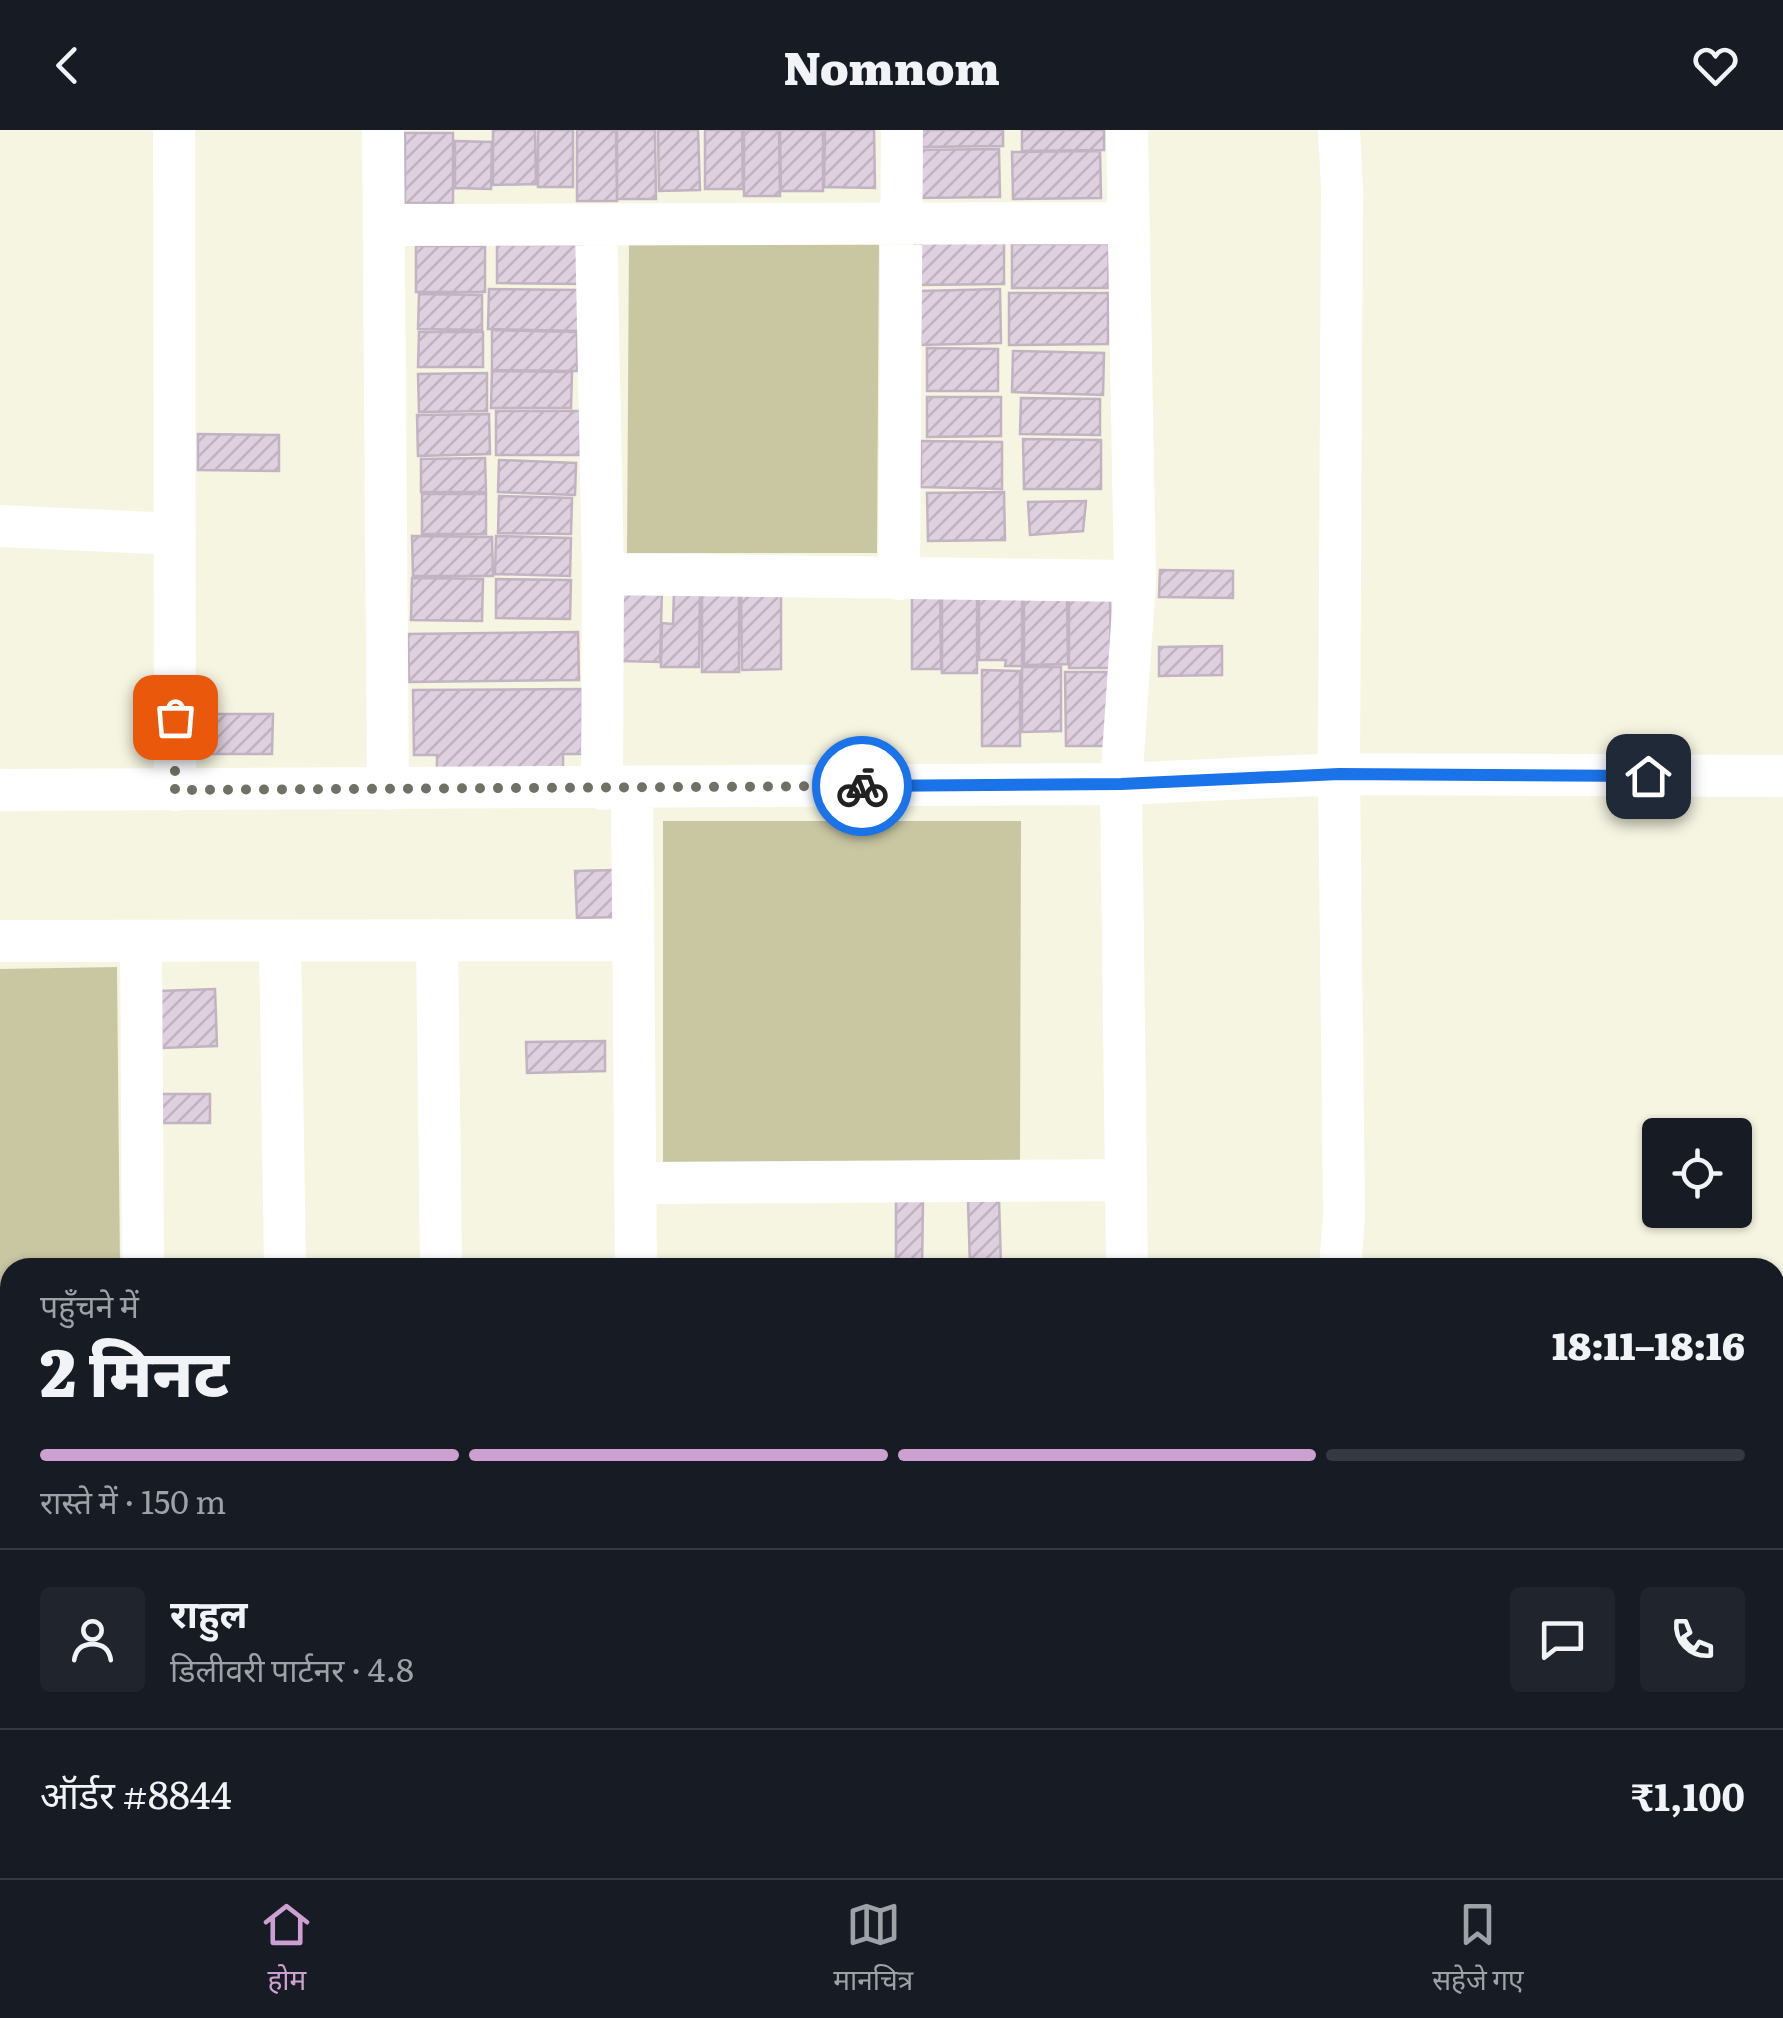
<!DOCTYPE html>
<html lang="hi">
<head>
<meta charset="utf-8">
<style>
  body { margin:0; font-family:Literata,"Noto Sans Devanagari",serif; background:#20242c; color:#f1f3f6; height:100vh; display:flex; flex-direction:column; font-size:38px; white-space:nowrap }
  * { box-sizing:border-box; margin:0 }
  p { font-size:32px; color:#9ea1a6 }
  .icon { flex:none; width:55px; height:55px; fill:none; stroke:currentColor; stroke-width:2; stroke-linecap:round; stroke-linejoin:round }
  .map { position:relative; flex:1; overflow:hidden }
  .details { position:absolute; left:0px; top:1128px; width:1785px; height:622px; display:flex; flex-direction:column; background:#171b24; border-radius:30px 30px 0 0; box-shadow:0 2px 8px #0004 }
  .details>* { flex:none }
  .controls { position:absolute; left:1642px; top:988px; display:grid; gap:20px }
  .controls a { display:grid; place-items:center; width:110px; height:110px; border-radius:10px; background:#171b24; box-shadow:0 2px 8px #0004; font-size:50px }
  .pin { position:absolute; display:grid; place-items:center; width:85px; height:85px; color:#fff; margin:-42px; border-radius:20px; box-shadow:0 5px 15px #0006 }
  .courier { position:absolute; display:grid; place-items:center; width:100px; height:100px; margin:-50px; border:8px solid #1a73e8; border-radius:50%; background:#fff; color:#222; box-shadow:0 2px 12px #0007 }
  .summary em { font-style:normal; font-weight:800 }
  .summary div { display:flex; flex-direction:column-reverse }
  .summary { display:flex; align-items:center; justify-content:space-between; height:170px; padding:0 40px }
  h1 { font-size:65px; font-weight:800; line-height:75px }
  .bar { display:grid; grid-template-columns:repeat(4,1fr); gap:15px 10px; align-content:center; height:120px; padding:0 40px }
  .bar i { height:12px; border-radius:8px; background:#363941 }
  .bar .on { background:#cca1d1 }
  .bar p { grid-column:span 4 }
  .line { display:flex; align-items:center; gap:25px; padding:0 40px; border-top:2px solid #363941 }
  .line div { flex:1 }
  .round { display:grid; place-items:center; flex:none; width:105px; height:105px; border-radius:10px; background:#20242c }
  header { display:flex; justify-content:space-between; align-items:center; height:130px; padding:0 40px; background:#171b24; font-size:45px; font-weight:800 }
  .tabs { display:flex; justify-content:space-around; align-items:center; height:140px; border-top:2px solid #363941; background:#171b24; font-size:28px; color:#9ea1a6 }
  .tabs a { display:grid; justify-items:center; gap:5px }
  .tabs .on { color:#cca1d1 }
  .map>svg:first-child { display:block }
  .green { fill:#c9c7a2 }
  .building { fill:url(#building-hatch); stroke:#c2b3c2; stroke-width:2.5 }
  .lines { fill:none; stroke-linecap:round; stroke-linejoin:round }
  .minor { stroke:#fff; stroke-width:42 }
  .done { stroke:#717065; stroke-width:10; stroke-dasharray:0 18 }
  .route { stroke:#1a73e8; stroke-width:12 }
</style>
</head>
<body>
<header><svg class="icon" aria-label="back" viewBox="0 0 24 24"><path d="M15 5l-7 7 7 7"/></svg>Nomnom<svg class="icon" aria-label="heart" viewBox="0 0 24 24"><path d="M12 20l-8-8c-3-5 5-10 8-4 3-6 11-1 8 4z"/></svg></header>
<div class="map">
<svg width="1783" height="1748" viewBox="0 0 1783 1748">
  <defs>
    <pattern id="building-hatch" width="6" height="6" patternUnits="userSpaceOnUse" patternTransform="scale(2.5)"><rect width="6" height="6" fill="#dfd0df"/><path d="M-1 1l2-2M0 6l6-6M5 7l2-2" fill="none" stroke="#c0b3bf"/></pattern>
  </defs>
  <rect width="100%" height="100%" fill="#f6f5e1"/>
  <path class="green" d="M629,111L879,112L877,423H627Z
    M663,691H1021L1020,1034H663Z
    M117,837L120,1137L10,1138V1355H0V839Z"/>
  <path class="building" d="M493,0H535L536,54L493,55Z
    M538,0H573V57H538Z
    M577,0H616L617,71H577Z
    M617,0H655L656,69H617Z
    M658,0H698L700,60L659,61Z
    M705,0H742L743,59H705Z
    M744,0H779L780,66H744Z
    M780,0H823V61H781Z
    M825,0H874L875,58L824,57Z
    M922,0H1003V16L922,17Z
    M1022,0H1104V20L1022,21Z
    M405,3H453V73H405Z
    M455,11L492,12L491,59L455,58Z
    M999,19L1000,67L914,68V20Z
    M1100,21L1101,68L1013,69L1012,22Z
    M1004,111V154L915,155V112Z
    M1012,114H1109L1108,158H1012Z
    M497,115H583V154L497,153Z
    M416,116H485V162H416Z
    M489,159L582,160L581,201L488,199Z
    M1000,159L1001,213L921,215L920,161Z
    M1009,163H1108V214L1009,215Z
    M419,164L482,165V200L418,199Z
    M492,200L577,202V241L492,240Z
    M419,202H483V237H418Z
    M927,218L998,219V261H927Z
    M1013,221L1104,223L1103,265L1012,262Z
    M492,241L572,242L571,278H491Z
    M487,243V281L419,282L418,244Z
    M927,267H1001V306L927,307Z
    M1021,268L1100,269V305L1020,304Z
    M496,281H580V325H496Z
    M489,284L490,324L418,326L417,285Z
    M198,304L279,305V341L198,340Z
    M1023,309L1101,310V359H1024Z
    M921,311L1002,312V359L921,357Z
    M485,328L486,362H421V329Z
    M499,330L576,333L575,365L498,362Z
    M1004,362L1005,410L928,411L927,363Z
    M422,364H486V404H422Z
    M499,366L572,368L571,404L498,403Z
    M1086,371L1083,401L1030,405L1028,372Z
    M412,406L492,407L493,446H413Z
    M496,406L571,408L570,446L495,444Z
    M1160,440L1233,441V468L1159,467Z
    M412,448L483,449L482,491L411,490Z
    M496,449L571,450L570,489L496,488Z
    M621,457L662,458L660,532L620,531Z
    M741,460H781V539L742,540Z
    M674,461H700L699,537H661L662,493L673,494Z
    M702,464H739V542H702Z
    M912,465H940L941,539H912Z
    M942,465H977V543H942Z
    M1022,465V536H1005L1006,530H979V466Z
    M1024,466H1067L1068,534L1024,535Z
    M1110,467L1111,538H1069V468Z
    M578,502L579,550L409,552L408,504Z
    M1222,516V545L1159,546V517Z
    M1022,537H1061V601L1022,602Z
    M982,540L1020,541V616H982Z
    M1065,542H1112V616H1066Z
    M582,559V624H563V643L437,644V625H414L413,560Z
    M200,584H273L272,624H200Z
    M615,740L617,787L577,788L575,741Z
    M215,859L217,916L162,918L160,861Z
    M605,911V941L527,943L526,912Z
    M158,964H210V993H158Z
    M999,1069L1001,1135L970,1136L968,1071Z
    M896,1071H923L922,1138H896Z
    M0,1483H10V1567H0Z"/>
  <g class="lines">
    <path class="minor" d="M174,0L175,660
      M383,0L388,659
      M1339,0L1342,58L1339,644L1344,1086L1340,1138
      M384,95L1127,93
      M596,96L603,444L602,659
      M0,396L175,404
      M603,444L1135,451
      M899,449L902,0
      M632,659L636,1138
      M0,660L1121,654L1339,644L1783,646
      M437,810L441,1138
      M0,811L633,810
      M141,811L143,1138
      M280,811L285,1138
      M636,1053L1126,1050
      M1127,1138L1121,654L1135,451L1127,0
      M0,1380H10
      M0,1590H10
      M20,1740L21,1748
      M642,1740V1748
      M869,1740V1748
      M1343,1740V1748"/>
  </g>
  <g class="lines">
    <path class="done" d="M175,587V660L862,656"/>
    <path class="route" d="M862,656L1121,654L1339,644L1648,646"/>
  </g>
</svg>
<div class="controls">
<a><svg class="icon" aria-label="locate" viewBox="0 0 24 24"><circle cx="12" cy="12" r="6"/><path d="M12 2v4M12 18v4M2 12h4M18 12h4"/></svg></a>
</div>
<div class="pin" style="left:175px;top:587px;background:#ea580c"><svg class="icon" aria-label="bag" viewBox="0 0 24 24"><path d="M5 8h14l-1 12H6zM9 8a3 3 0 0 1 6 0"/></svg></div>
<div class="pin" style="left:1648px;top:646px;background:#1f2937"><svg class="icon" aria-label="home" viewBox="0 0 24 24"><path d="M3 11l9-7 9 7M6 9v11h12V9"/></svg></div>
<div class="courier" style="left:862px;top:656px"><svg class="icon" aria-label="bike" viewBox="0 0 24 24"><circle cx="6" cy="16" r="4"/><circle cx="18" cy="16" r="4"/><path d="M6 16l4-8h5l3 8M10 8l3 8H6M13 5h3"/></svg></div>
<section class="details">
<div class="summary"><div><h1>2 मिनट</h1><p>पहुँचने में</p></div><em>18:11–18:16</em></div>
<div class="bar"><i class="on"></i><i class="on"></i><i class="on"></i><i></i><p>रास्ते में · 150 m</p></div>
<div class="line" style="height:180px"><a class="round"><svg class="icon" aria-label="person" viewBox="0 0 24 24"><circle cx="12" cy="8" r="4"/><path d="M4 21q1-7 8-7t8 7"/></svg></a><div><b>राहुल</b><p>डिलीवरी पार्टनर · 4.8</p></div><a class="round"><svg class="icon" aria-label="chat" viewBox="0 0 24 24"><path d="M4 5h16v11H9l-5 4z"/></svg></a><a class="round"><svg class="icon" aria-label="phone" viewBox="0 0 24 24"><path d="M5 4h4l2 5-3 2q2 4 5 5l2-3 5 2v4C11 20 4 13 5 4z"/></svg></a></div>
<div class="line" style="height:130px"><div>ऑर्डर #8844</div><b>₹1,100</b></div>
</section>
</div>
<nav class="tabs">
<a class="on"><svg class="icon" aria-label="home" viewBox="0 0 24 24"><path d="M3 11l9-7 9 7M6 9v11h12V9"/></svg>होम</a>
<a><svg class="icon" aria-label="map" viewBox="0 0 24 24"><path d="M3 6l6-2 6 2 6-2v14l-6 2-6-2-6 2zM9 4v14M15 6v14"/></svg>मानचित्र</a>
<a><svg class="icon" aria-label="saved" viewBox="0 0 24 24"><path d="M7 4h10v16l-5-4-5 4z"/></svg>सहेजे गए</a>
</nav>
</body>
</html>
